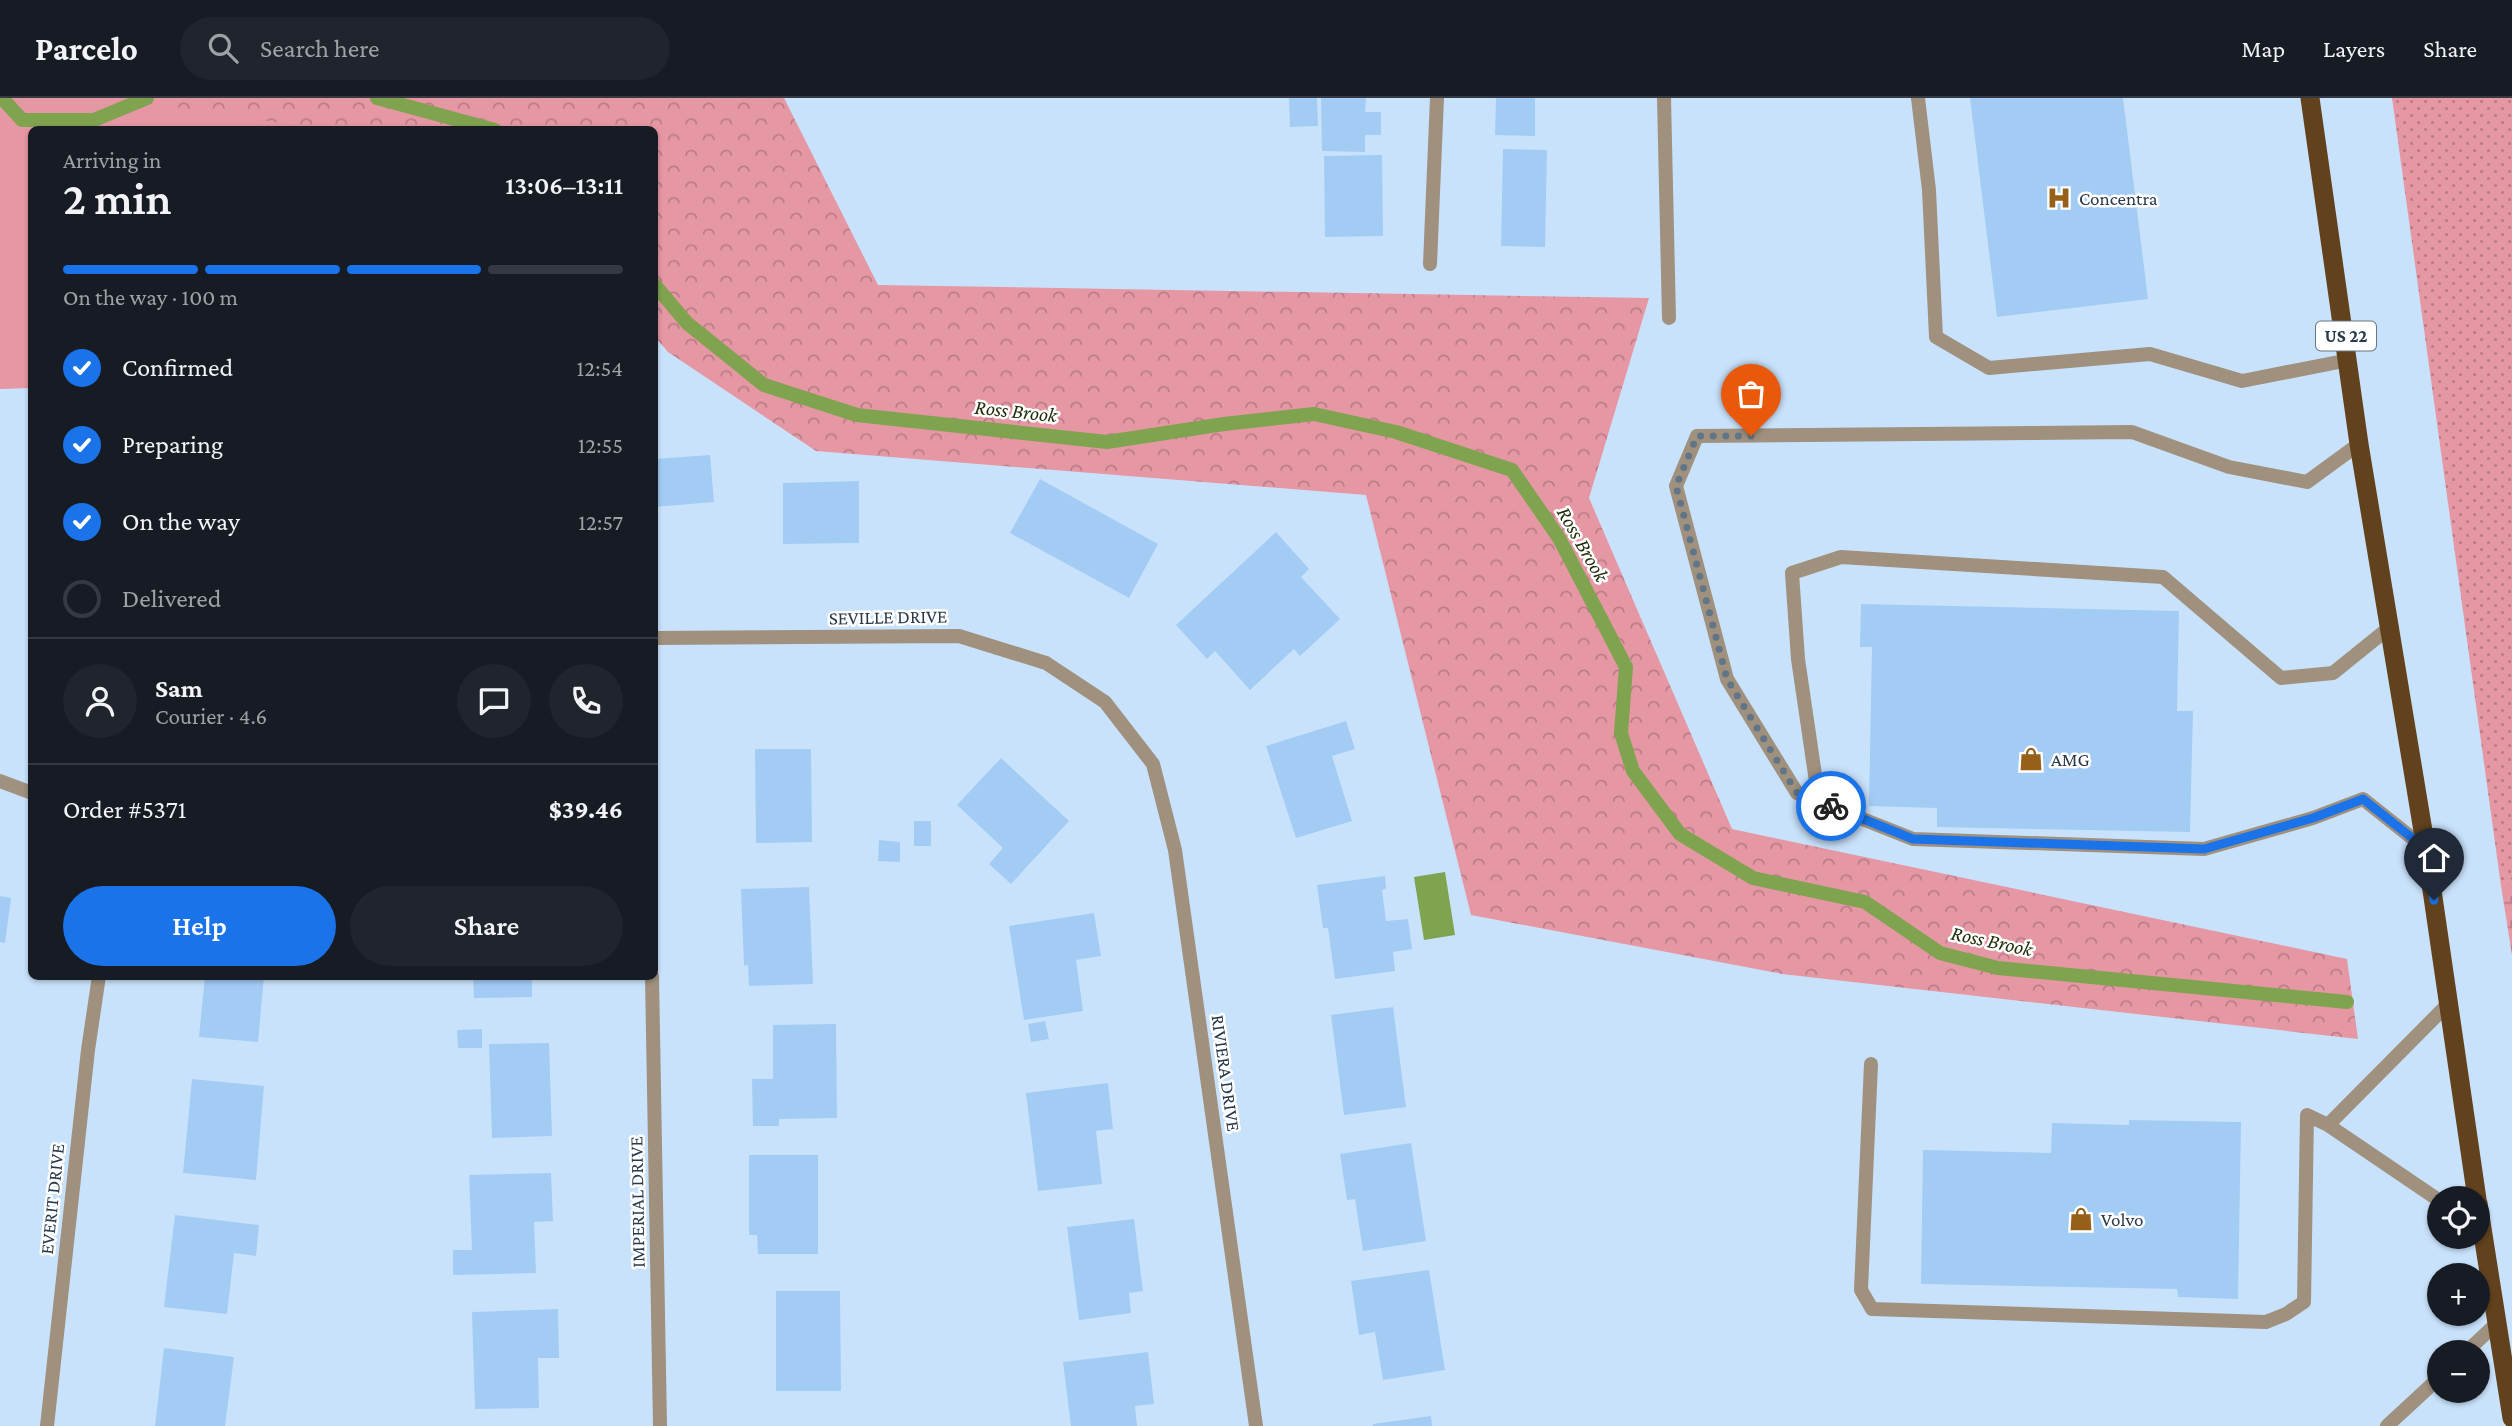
<!DOCTYPE html>
<html lang="en">
<head>
<meta charset="utf-8">
<style>
  body { margin:0; font-family:"Crimson Pro",serif; background:#20242c; color:#f1f3f6; height:100vh; display:flex; flex-direction:column; font-size:26px; white-space:nowrap }
  * { box-sizing:border-box; margin:0 }
  p { font-size:23px; color:#9ea1a6 }
  .icon { flex:none; width:38px; height:38px; fill:none; stroke:currentColor; stroke-width:2; stroke-linecap:round; stroke-linejoin:round }
  .map { position:relative; flex:1; overflow:hidden }
  .drawer { position:absolute; left:28px; top:28px; width:630px; height:854px; display:flex; flex-direction:column; background:#171b24; border-radius:10px; box-shadow:0 2px 5px #0004 }
  .drawer>* { flex:none }
  .controls { position:absolute; left:2427px; top:1088px; display:grid; gap:14px }
  .controls a { display:grid; place-items:center; width:63px; height:63px; border-radius:50%; background:#171b24; box-shadow:0 2px 5px #0004; font-size:35px }
  .pin { position:absolute; display:grid; place-items:center; width:60px; height:60px; color:#fff; margin:-72px -30px; border-radius:50% 50% 50% 0; rotate:-45deg; box-shadow:0 0 7px #0007 }
  .pin .icon { rotate:45deg }
  .courier { position:absolute; display:grid; place-items:center; width:70px; height:70px; margin:-35px; border:5px solid #1a73e8; border-radius:50%; background:#fff; color:#222; box-shadow:0 2px 9px #0007 }
  .headline em { font-style:normal; font-weight:600 }
  .headline div { display:flex; flex-direction:column-reverse }
  .headline { display:flex; align-items:center; justify-content:space-between; height:119px; padding:0 35px }
  h1 { font-size:46px; font-weight:600; line-height:52px }
  .bar { display:grid; grid-template-columns:repeat(4,1fr); gap:10px 7px; align-content:center; height:84px; padding:0 35px }
  .bar i { height:9px; border-radius:5px; background:#363941 }
  .bar .active { background:#1a73e8 }
  .bar p { grid-column:span 4 }
  .line { display:flex; align-items:center; gap:18px; padding:0 35px; border-top:2px solid #363941 }
  .line div { flex:1 }
  .round { display:grid; place-items:center; flex:none; width:74px; height:74px; border-radius:37px; background:#20242c }
  ol { padding:0 35px; list-style:none }
  li { display:flex; align-items:center; gap:21px; height:77px }
  li p { margin-inline-start:auto }
  li .icon { padding:7px; border-radius:50%; background:#1a73e8; color:#fff; stroke-width:4 }
  li:last-child { color:#9ea1a6 }
  li i { width:38px; height:38px; border:4px solid #363941; border-radius:50% }
  .primary-button { display:flex; gap:14px; margin-top:auto; padding:14px 35px }
  .primary-button a { flex:1; height:80px; border-radius:42px; background:#1a73e8; color:#fff; font-size:28px; font-weight:600; line-height:80px; text-align:center }
  .primary-button a+a { background:#20242c; color:#f1f3f6 }
  header { display:flex; align-items:center; gap:42px; box-sizing:border-box; height:98px; padding:0 35px; background:#171b24; border-bottom:2px solid #363941 }
  header strong { font-size:33px }
  nav { display:flex; gap:38px; margin-inline-start:auto; font-size:24px }
  .search { width:490px; height:63px; background:#20242c; display:flex; align-items:center; gap:18px; box-sizing:border-box; padding:0 24px; border-radius:38px; color:#9ea1a6; font-size:26px }
  .map>svg:first-child { display:block }
  .grass { fill:url(#grass-dots) }
  .forest { fill:url(#forest-crowns) }
  .wetland { fill:url(#wetland-marsh) }
  .green { fill:#e697a4 }
  .water { fill:#7fa34e }
  .lines { fill:none; stroke-linecap:round; stroke-linejoin:round }
  .stream { stroke:#7fa34e; stroke-width:14 }
  .building { fill:#a3ccf5 }
  .service { stroke:#a0907e; stroke-width:14 }
  .minor { stroke:#a0907e; stroke-width:14 }
  .trunk { stroke:#62421d; stroke-width:19 }
  .done { stroke:#617588; stroke-width:7; stroke-dasharray:0 12.6 }
  .route { stroke:#1a73e8; stroke-width:9 }
  .labels { text-anchor:middle; dominant-baseline:central; stroke-width:5; stroke-linejoin:round; paint-order:stroke }
  .shield { fill:#fff; stroke:#697580; stroke-width:2 }
  .shield-label { font-size:18px; font-weight:bold; fill:#293a4a }
  .poi-label { font-size:19px; fill:#293a4a; stroke:#fff; text-anchor:start }
  .street-label { font-size:19px; fill:#293a4a; stroke:#fff }
  .water-label { font-size:21px; font-style:italic; fill:#202e0a; stroke:#fff }
</style>
</head>
<body>
<header>
<strong>Parcelo</strong>
<div class="search"><svg class="icon" aria-label="search" viewBox="0 0 24 24"><circle cx="10" cy="10" r="6"/><path d="M15 15l6 6"/></svg>Search here</div>
<nav><a>Map</a><a>Layers</a><a>Share</a></nav>
</header>
<div class="map">
<svg width="2512" height="1328" viewBox="0 0 2512 1328">
  <defs>
    <pattern id="grass-dots" width="8" height="8" patternUnits="userSpaceOnUse" patternTransform="scale(1.75)"><rect width="8" height="8" fill="#e697a4"/><path d="M2 2h.1M6 6h.1" fill="none" stroke="#ba7c88" stroke-width="1.8" stroke-linecap="round"/></pattern>
    <pattern id="forest-crowns" width="20" height="18" patternUnits="userSpaceOnUse" patternTransform="scale(1.75)"><rect width="20" height="18" fill="#e697a4"/><path d="M2 6a3 3 0 1 1 6 0M12 15a3 3 0 1 1 6 0" fill="none" stroke="#ba7c88"/></pattern>
    <pattern id="wetland-marsh" width="20" height="14" patternUnits="userSpaceOnUse" patternTransform="scale(1.75)"><rect width="20" height="14" fill="#e697a4"/><path d="M1 5h8M5 5V1M11 12h8M15 12V8" fill="none" stroke="#ba7c88"/></pattern>
  </defs>
  <rect width="100%" height="100%" fill="#c9e2fb"/>
  <path class="grass" d="M2392,0H2512V779L2501,788Z"/>
  <path class="forest" d="M0,0H784L878,187L1649,200L1589,400L1732,731L2347,861L2358,941L1782,876L1471,817L1366,397L816,353L668,254L655,239L654,32H32Z"/>
  <path class="wetland" d="M2512,779V857L2501,788Z"/>
  <path class="green" d="M0,0H115L319,31L32,32L31,290L0,291Z"/>
  <path class="water" d="M1445,774L1455,837L1424,842L1414,779Z"/>
  <g class="lines">
    <path class="stream" d="M2,0L22,22H94L147,0
      M377,0L495,32
      M654,186L687,225L764,287L857,317L1107,344L1224,326L1314,316L1396,334L1512,372L1559,440L1626,569L1621,635L1633,673L1680,736L1753,780L1865,804L1940,855L1998,870L2347,904"/>
  </g>
  <path class="building" d="M1289,0H1317L1318,28L1290,29Z
    M1321,0H1366L1365,14H1381V37H1365V54L1322,53Z
    M1496,0H1535V38L1495,37Z
    M1970,0H2123L2148,201L1997,219Z
    M1503,51L1547,52L1545,149L1501,148Z
    M1382,57L1383,138L1325,139L1324,58Z
    M710,357L714,404L654,409V361Z
    M1040,381L1158,446L1129,500L1010,435Z
    M859,383V445L783,446V385Z
    M1276,434L1309,471L1301,479L1340,521L1300,558L1294,551L1250,592L1215,553L1207,561L1176,527Z
    M1861,506L2179,513L2177,613H2193L2190,734L1937,729V710L1869,708L1872,549H1860Z
    M1346,623L1355,651L1332,658L1352,723L1296,740L1266,648Z
    M755,651H811L812,744L756,745Z
    M1001,660L1069,723L1011,786L989,766L1003,750L957,707Z
    M914,723H931V748H914Z
    M879,742L900,744V764L878,763Z
    M1385,778L1386,791L1382,792L1386,823L1408,821L1412,851L1393,854L1395,873L1335,881L1328,830H1323L1317,787Z
    M809,789L813,886L749,888L748,867L744,868L741,791Z
    M0,798L11,800L5,845L0,844Z
    M1094,815L1101,858L1076,862L1083,913L1024,922L1009,828Z
    M205,878H264L258,944L199,939Z
    M473,878H532V899L474,900Z
    M1393,909L1406,1009L1344,1017L1331,917Z
    M1045,923L1049,941L1031,944L1028,926Z
    M836,926L837,1020L779,1021V1028H753L752,981H773V927Z
    M482,931V950H458L457,932Z
    M549,945L552,1038L492,1040L489,946Z
    M192,981L264,988L256,1082L183,1075Z
    M1108,985L1113,1031L1096,1033L1102,1086L1038,1093L1026,995Z
    M2129,1022L2241,1024L2238,1201L2178,1199L2177,1191L1921,1186L1923,1052L2051,1055L2052,1025L2129,1027Z
    M1411,1045L1426,1143L1363,1153L1355,1101L1347,1102L1340,1056Z
    M749,1057H818V1156H758L757,1137H749Z
    M551,1075L553,1123L534,1124L536,1175L453,1177V1152H472L469,1077Z
    M175,1117L259,1127L256,1158L234,1155L227,1216L164,1209Z
    M1134,1121L1143,1193L1129,1195L1131,1215L1079,1222L1067,1129Z
    M1429,1172L1445,1272L1383,1282L1375,1234L1359,1237L1351,1183Z
    M776,1193H840L841,1293H776Z
    M558,1211L559,1260H538L539,1310L475,1311L472,1214Z
    M164,1250L234,1259L225,1328H155Z
    M1148,1254L1154,1306L1135,1308L1137,1328H1071L1063,1264Z
    M1431,1318L1432,1328H1373V1326Z"/>
  <g class="lines">
    <path class="service" d="M1664,0L1669,220
      M1918,0L1929,92L1936,239L1989,270L2150,256L2242,283L2349,262
      M1430,166L1437,0
      M2359,346L2307,384L2229,369L2132,334L1697,338L1676,388L1727,581L1797,695L1913,741L2204,751L2313,720L2363,701L2426,751
      M1819,704L1798,561L1792,475L1841,459L2163,479L2281,580L2333,575L2390,529
      M1871,966L1861,1192L1872,1211L2266,1224L2286,1216L2304,1204L2307,1017L2328,1027
      M2440,1103L2328,1027L2449,905
      M2465,1255L2496,1226
      M2387,1328L2440,1279"/>
    <path class="minor" d="M654,540L959,538L1046,565L1105,604L1153,666L1175,752L1256,1328
      M0,683L32,695
      M652,878L660,1328
      M47,1328L88,952L99,878"/>
    <path class="trunk" d="M2310,0L2359,346L2426,751L2477,1101
      M2478,1105L2512,1320"/>
  </g>
  <g class="lines">
    <path class="done" d="M1751,338H1697L1676,388L1727,581L1797,695L1831,708"/>
    <path class="route" d="M1831,708L1913,741L2204,751L2313,720L2363,701L2426,751L2434,802"/>
  </g>
  <defs>
    <g id="hospital-bare" transform="scale(1.89)"><path d="M-5-5h3v3.5h4V-5h3V5h-3V1.5h-4V5h-3Z" fill="#966018" stroke="#fff" stroke-width="2.5" paint-order="stroke"/></g>
    <g id="shop-bare" transform="scale(1.89)"><path d="M-5-2.5h2.3a2.7 3.5 0 0 1 5.4 0H5L5.5 6h-11ZM-1.5-2.5h3a1.5 2.3 0 0 0-3 0Z" fill="#966018" stroke="#fff" stroke-width="2.5" paint-order="stroke"/></g>
  </defs>
  <g fill-rule="evenodd">
    <use href="#hospital-bare" x="2059" y="100"/>
    <use href="#shop-bare" x="2031" y="661"/>
    <use href="#shop-bare" x="2081" y="1121"/>
  </g>
  <g class="labels">
    <rect class="shield" x="2316" y="223.5" width="60" height="29" rx="5"/>
    <g class="shield-label">
      <text x="2346" y="238">US 22</text>
    </g>
    <g class="poi-label">
      <text x="2079" y="100">Concentra</text>
      <text x="2051" y="661">AMG</text>
      <text x="2101" y="1121">Volvo</text>
    </g>
    <g class="street-label">
      <text transform="translate(888 519) rotate(-1)">SEVILLE DRIVE</text>
      <text transform="translate(1226 975) rotate(82)">RIVIERA DRIVE</text>
      <text transform="translate(52 1101) rotate(-84)">EVERIT DRIVE</text>
      <text transform="translate(637 1104) rotate(-91)">IMPERIAL DRIVE</text>
    </g>
    <g class="water-label">
      <text transform="translate(1016 313) rotate(6)">Ross Brook</text>
      <text transform="translate(1583 446) rotate(60)">Ross Brook</text>
      <text transform="translate(1992 843) rotate(12)">Ross Brook</text>
    </g>
  </g>
</svg>
<div class="controls">
<a><svg class="icon" aria-label="locate" viewBox="0 0 24 24"><circle cx="12" cy="12" r="6"/><path d="M12 2v4M12 18v4M2 12h4M18 12h4"/></svg></a>
<a>+</a>
<a>−</a>
</div>
<div class="pin" style="left:1751px;top:338px;background:#ea580c"><svg class="icon" aria-label="bag" viewBox="0 0 24 24"><path d="M5 8h14l-1 12H6zM9 8a3 3 0 0 1 6 0"/></svg></div>
<div class="pin" style="left:2434px;top:802px;background:#1f2937"><svg class="icon" aria-label="home" viewBox="0 0 24 24"><path d="M3 11l9-7 9 7M6 9v11h12V9"/></svg></div>
<div class="courier" style="left:1831px;top:708px"><svg class="icon" aria-label="bike" viewBox="0 0 24 24"><circle cx="6" cy="16" r="4"/><circle cx="18" cy="16" r="4"/><path d="M6 16l4-8h5l3 8M10 8l3 8H6M13 5h3"/></svg></div>
<section class="drawer">
<div class="headline"><div><h1>2 min</h1><p>Arriving in</p></div><em>13:06–13:11</em></div>
<div class="bar"><i class="active"></i><i class="active"></i><i class="active"></i><i></i><p>On the way · 100 m</p></div>
<ol>
<li><svg class="icon" aria-label="check" viewBox="0 0 24 24"><path d="M5 12l5 5 9-10"/></svg>Confirmed<p>12:54</p></li>
<li><svg class="icon" aria-label="check" viewBox="0 0 24 24"><path d="M5 12l5 5 9-10"/></svg>Preparing<p>12:55</p></li>
<li><svg class="icon" aria-label="check" viewBox="0 0 24 24"><path d="M5 12l5 5 9-10"/></svg>On the way<p>12:57</p></li>
<li><i></i>Delivered</li>
</ol>
<div class="line" style="height:126px"><a class="round"><svg class="icon" aria-label="person" viewBox="0 0 24 24"><circle cx="12" cy="8" r="4"/><path d="M4 21q1-7 8-7t8 7"/></svg></a><div><b>Sam</b><p>Courier · 4.6</p></div><a class="round"><svg class="icon" aria-label="chat" viewBox="0 0 24 24"><path d="M4 5h16v11H9l-5 4z"/></svg></a><a class="round"><svg class="icon" aria-label="phone" viewBox="0 0 24 24"><path d="M5 4h4l2 5-3 2q2 4 5 5l2-3 5 2v4C11 20 4 13 5 4z"/></svg></a></div>
<div class="line" style="height:91px"><div>Order #5371</div><b>$39.46</b></div>
<div class="primary-button"><a>Help</a><a>Share</a></div>
</section>
</div>
</body>
</html>
